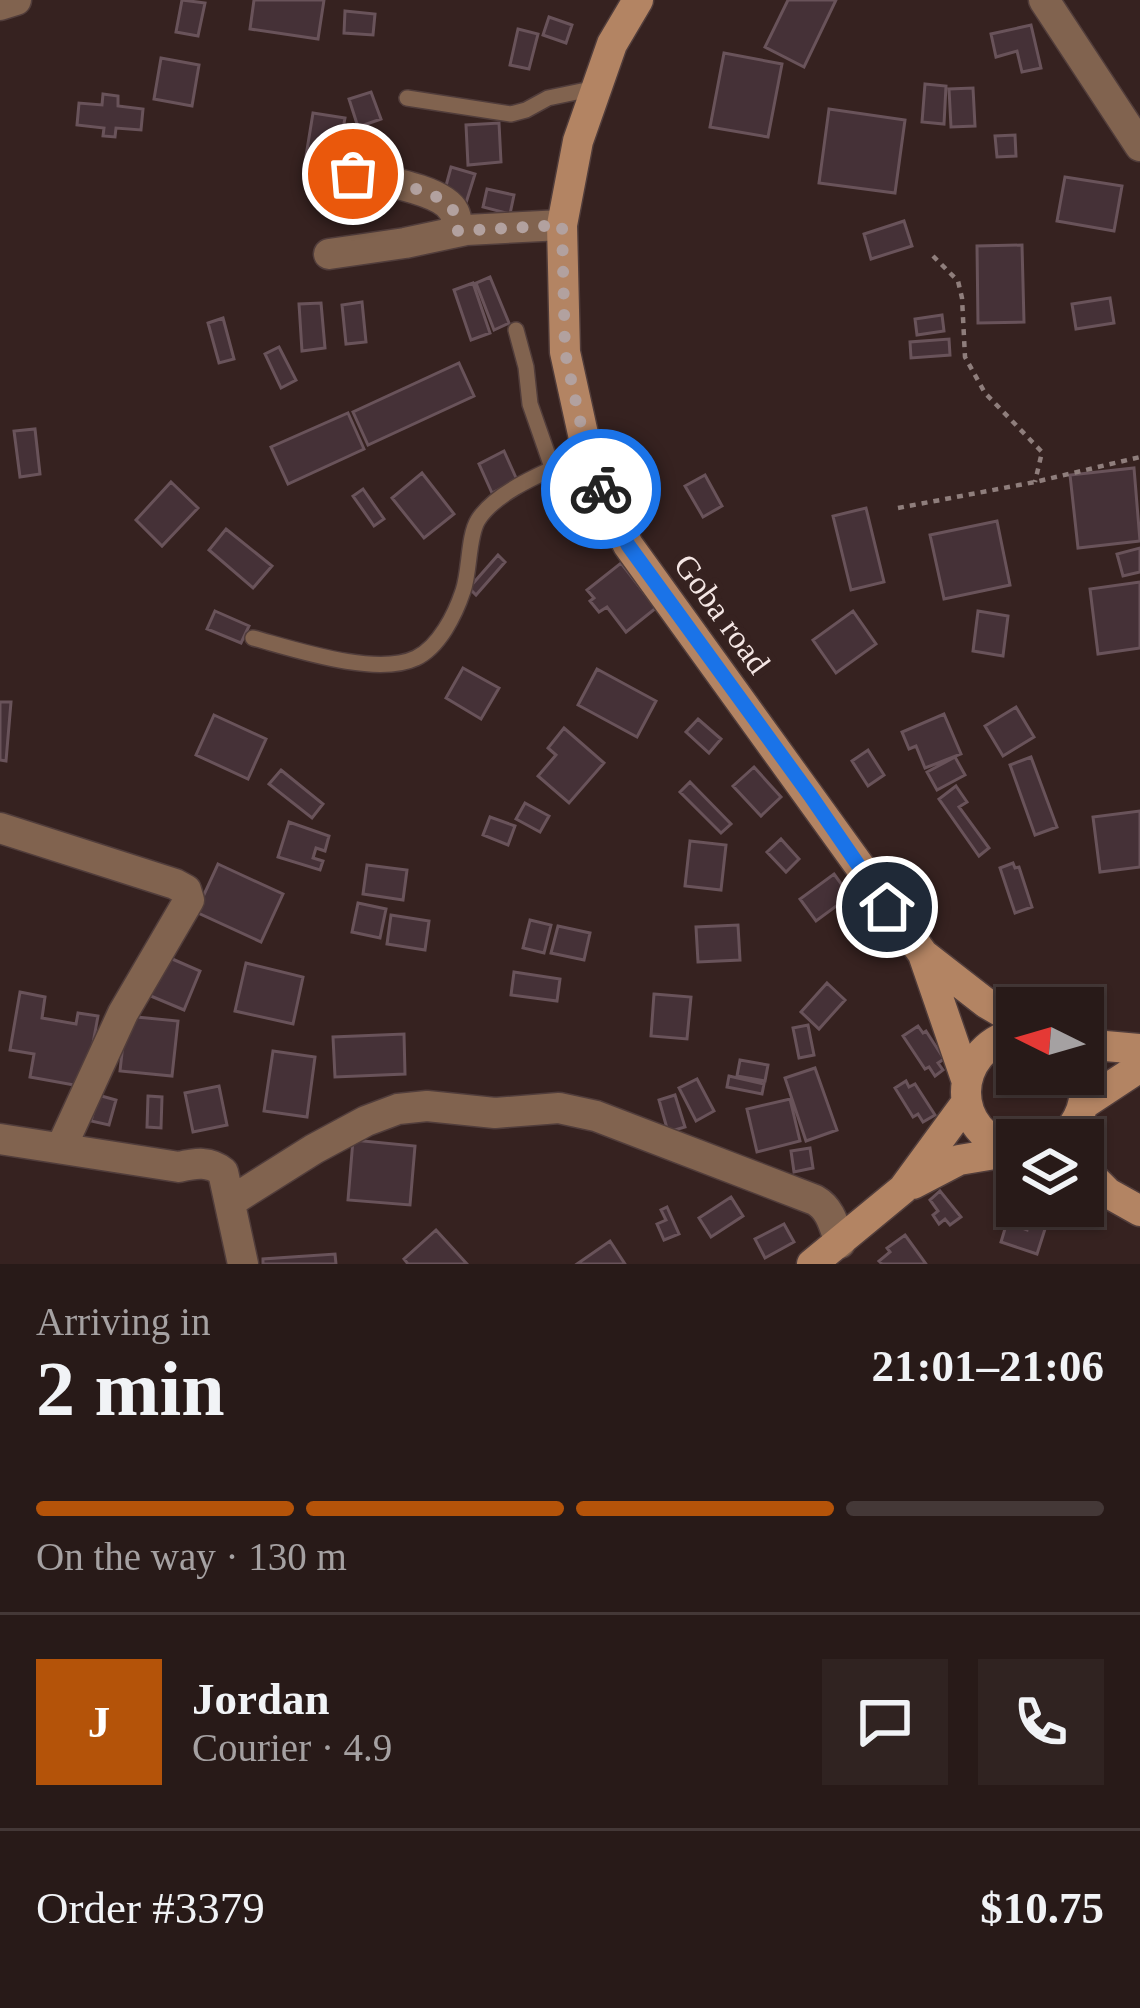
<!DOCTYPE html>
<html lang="en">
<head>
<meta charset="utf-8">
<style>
  body { margin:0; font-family:Georgia,serif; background:#302321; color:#f1f3f6; height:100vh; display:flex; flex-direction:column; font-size:45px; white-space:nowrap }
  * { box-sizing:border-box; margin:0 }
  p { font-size:39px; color:#a5a1a2 }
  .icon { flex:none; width:66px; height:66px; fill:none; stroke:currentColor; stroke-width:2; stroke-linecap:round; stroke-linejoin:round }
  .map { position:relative; height:1264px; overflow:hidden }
  .panel { display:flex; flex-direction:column; background:#281a18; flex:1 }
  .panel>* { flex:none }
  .needle { width:78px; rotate:275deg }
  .tools { position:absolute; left:996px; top:987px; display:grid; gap:24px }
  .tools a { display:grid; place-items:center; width:108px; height:108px; border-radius:0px; background:#281a18; box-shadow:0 3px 9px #0004,0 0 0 3px #443837; font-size:60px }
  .pin { position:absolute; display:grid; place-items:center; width:102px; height:102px; color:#fff; margin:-51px; border:6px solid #fff; border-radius:50%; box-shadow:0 3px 12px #0007 }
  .courier { position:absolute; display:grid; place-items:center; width:120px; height:120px; margin:-60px; border:9px solid #1a73e8; border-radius:50%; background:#fff; color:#222; box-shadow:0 3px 15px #0007 }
  .overview em { font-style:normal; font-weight:700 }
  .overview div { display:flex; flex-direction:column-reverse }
  .overview { display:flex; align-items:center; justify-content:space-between; height:204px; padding:0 36px }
  h1 { font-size:78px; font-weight:700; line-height:90px }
  .bar { display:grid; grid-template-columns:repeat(4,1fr); gap:18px 12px; align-content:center; height:144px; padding:0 36px }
  .bar i { height:15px; border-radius:9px; background:#443837 }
  .bar .active { background:#b45309 }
  .bar p { grid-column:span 4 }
  .line { display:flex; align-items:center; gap:30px; padding:0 36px; border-top:3px solid #443837 }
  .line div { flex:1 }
  .round { display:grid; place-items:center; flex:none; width:126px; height:126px; border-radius:0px; background:#302321 }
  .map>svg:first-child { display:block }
  .building { fill:#453137; stroke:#69535a; stroke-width:3 }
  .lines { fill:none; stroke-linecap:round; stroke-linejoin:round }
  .lane-casing { stroke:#513d3b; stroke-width:18 }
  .street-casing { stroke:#513d3b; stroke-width:33 }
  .secondary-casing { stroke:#513d3b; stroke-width:33 }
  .path { stroke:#8f7e7c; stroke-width:4.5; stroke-dasharray:6 6; stroke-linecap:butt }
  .lane { stroke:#81634f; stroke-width:15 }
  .street { stroke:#81634f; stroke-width:30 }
  .secondary { stroke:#b38463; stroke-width:30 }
  .done { stroke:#b2a19f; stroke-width:12; stroke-dasharray:0 21.6 }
  .route { stroke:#1a73e8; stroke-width:15 }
  .labels { text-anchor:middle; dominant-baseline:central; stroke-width:12; stroke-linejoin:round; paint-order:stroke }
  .street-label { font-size:33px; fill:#f4e6e4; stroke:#362220 }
</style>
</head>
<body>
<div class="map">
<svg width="1140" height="1264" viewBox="0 0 1140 1264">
  <rect width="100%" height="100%" fill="#362220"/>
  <path class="building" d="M182,0L205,3L198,36L176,32Z
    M254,0H324L318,39L250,29Z
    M788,0H836L804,67L765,47Z
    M345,11L375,14L373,35L344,33Z
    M549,17L572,25L566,43L543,35Z
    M1031,25L1041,68L1022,72L1017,51L996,57L991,34Z
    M518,29L538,34L529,69L510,65Z
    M724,53L782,64L768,137L710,127Z
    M161,58L199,65L192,106L154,99Z
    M925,84L946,86L944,124L922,122Z
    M973,88L975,126L951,127L949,89Z
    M371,92L381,119L358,127L349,99Z
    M103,94L118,96V106L143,109L141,130L116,128L115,137L103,136L104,128L77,125L79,103L102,105Z
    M829,109L905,120L895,193L819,183Z
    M313,113L345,118L337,161L306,156Z
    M499,123L501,162L468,165L466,125Z
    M1015,135L1016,156L997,157L995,136Z
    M451,167L475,174L466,203L443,197Z
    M335,176L348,179L341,216L328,214Z
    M1065,177L1122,186L1114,231L1057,221Z
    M487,189L514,195L510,214L483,207Z
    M904,221L912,246L871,259L864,234Z
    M1022,245L1024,322L978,323L977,246Z
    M490,277L509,323L494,330L476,283Z
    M473,283L490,333L471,340L454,290Z
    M1110,298L1114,323L1076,329L1072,304Z
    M362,302L366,342L346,344L342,305Z
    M321,303L325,348L302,351L299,304Z
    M942,315L944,331L917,335L915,319Z
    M223,318L234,359L219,363L208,323Z
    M949,339L950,355L911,358L910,342Z
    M279,347L296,380L281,388L265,354Z
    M459,363L474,396L368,445L353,412Z
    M348,413L364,449L288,484L271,447Z
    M35,429L40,474L20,477L14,431Z
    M504,451L517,480L492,493L479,464Z
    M1134,468L1140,541L1078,548L1070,475Z
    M422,473L454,514L424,538L392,498Z
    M705,475L722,506L703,517L685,486Z
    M171,482L198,508L162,546L136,520Z
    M363,489L384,519L374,526L353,496Z
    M866,508L884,582L851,590L833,516Z
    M997,521L1010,585L944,599L930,535Z
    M226,529L272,566L253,588L209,550Z
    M1140,548V572L1123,576L1117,554Z
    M498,555L505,562L476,595L469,588Z
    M621,563L656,608L626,632L607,607L599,612L590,601L594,598L587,590Z
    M1140,582V648L1098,654L1090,589Z
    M215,611L249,626L241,643L207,629Z
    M853,611L876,644L836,673L813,640Z
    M978,611L1008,616L1003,656L973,651Z
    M463,668L499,688L481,719L446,698Z
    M597,669L656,701L637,737L578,705Z
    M0,702H11L6,761L0,760Z
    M1016,707L1034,737L1003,756L985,726Z
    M944,714L961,754L925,768L916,746L909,749L902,732Z
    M214,715L266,739L248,779L196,755Z
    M698,719L721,739L709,753L686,732Z
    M564,728L604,763L569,803L538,776L556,755L548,748Z
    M868,750L884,775L868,786L852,761Z
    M955,757L965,775L937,790L927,772Z
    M1031,757L1057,827L1035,835L1010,765Z
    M754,767L781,797L761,816L733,786Z
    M281,770L323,804L312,818L269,784Z
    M690,782L731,824L721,833L680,792Z
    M956,786L967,802L959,807L989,848L979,856L939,799Z
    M525,803L549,816L540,832L516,819Z
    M1140,811V867L1100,872L1093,817Z
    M490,817L515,826L508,845L483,835Z
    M289,822L329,836L325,851L316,848L313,858L323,861L320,870L278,857Z
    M781,839L799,859L786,872L767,852Z
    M690,841L726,845L721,890L685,886Z
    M1013,863L1015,868L1019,867L1032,907L1015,913L1000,868Z
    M218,864L283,894L261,942L196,912Z
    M367,865L407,870L403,900L363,894Z
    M834,874L850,896L816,921L800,899Z
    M358,903L386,909L380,938L352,932Z
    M391,915L429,921L425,950L387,944Z
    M530,920L551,925L544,953L523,948Z
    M738,925L740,960L698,962L696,927Z
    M558,926L590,933L584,960L551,953Z
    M170,958L200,971L184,1010L146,994Z
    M246,963L303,977L293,1024L235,1011Z
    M514,972L560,979L557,1001L511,995Z
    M827,983L845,1000L819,1029L801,1012Z
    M20,992L45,997L42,1018L76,1024L78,1013L98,1016L85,1087L30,1077L34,1054L10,1050Z
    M654,994L691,997L687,1039L651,1036Z
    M126,1016L178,1021L172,1076L120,1071Z
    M808,1025L814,1055L799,1058L793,1028Z
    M918,1026L923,1033L926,1031L944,1059L938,1063L943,1070L935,1076L929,1067L925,1069L903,1036Z
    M404,1034L405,1074L335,1077L333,1037Z
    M273,1051L315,1057L307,1117L264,1111Z
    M740,1060L768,1065L765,1081L737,1076Z
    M815,1068L837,1130L806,1141L785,1078Z
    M729,1076L764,1084L762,1094L727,1087Z
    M697,1079L714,1111L696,1121L679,1088Z
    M906,1081L909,1087L915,1084L935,1115L923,1122L918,1114L913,1117L895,1088Z
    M219,1086L227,1125L193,1132L185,1093Z
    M98,1095L116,1100L109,1125L91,1121Z
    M675,1095L685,1127L668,1132L659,1100Z
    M148,1096L162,1097L161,1128L147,1127Z
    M790,1099L800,1141L757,1152L747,1109Z
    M353,1140L415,1146L410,1205L348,1200Z
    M810,1148L813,1168L794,1172L791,1151Z
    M940,1191L961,1217L950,1225L945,1219L939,1224L933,1215L938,1211L930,1200Z
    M731,1197L743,1216L711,1237L699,1218Z
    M667,1207L679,1234L664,1240L657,1224L666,1220L661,1210Z
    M1029,1220L1046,1226L1037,1254L1001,1242L1007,1222L1027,1230Z
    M784,1224L794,1242L765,1258L755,1239Z
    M436,1230L467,1264H408L404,1259Z
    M905,1235L926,1264H882L879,1261L890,1252L887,1248Z
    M610,1241L625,1264H577Z
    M335,1254L336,1264H263V1259Z"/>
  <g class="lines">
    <g class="lane-casing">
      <path id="lane" d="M407,98L511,114L526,110L548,98L596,88
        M516,330L526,367L530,404L553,470
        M253,638C294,649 376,677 416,658C439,647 455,615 463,591C470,571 468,536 478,520C498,488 555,469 588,452"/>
    </g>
    <g class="street-casing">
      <path id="street" d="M1044,0L1140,146
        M0,5L16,0
        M353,174C377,180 443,189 454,212C457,218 457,225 458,231
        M329,254L405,243L466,230L562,225
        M0,828L175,884L186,890L189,900L123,1013L61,1148
        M0,1139L179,1167C196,1163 210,1161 223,1172L243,1264
        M230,1202L314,1149L366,1121L398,1109L427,1106L495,1113L559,1108L596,1116L815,1200C831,1209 834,1226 840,1243"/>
    </g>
    <g class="secondary-casing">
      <path id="secondary" d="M638,0L612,44L578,141L562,225L565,352L590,466L628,545L923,954L986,1003L1017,1021
        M923,954L966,1079
        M1017,1032C950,1051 948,1133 1017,1151
        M1083,1044L1140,1049
        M1084,1104L1140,1067
        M1061,1140C1080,1121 1089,1101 1082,1074
        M1083,1168L1108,1193L1140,1211
        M913,1184L959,1160L1013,1151
        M812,1264L903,1189L966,1103"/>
    </g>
    <path class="path" d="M933,256L958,281L962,298L965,357L985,393L1042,452L1035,482
      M898,508L1035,482L1140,457"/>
    <use href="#lane" class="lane"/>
    <use href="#street" class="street"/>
    <use href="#secondary" class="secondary"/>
  </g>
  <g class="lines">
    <path class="done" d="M353,174C377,180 443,189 454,212C457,218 457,225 458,231L562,225L565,352L590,466L601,489"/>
    <path class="route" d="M601,489L628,545L810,795L887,907"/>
  </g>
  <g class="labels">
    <g class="street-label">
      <text transform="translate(722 614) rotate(54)">Goba road</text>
    </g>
  </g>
</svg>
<div class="tools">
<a><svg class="needle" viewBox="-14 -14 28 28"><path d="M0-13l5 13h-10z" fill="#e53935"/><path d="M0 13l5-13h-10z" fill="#a5a1a2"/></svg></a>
<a><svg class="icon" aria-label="layers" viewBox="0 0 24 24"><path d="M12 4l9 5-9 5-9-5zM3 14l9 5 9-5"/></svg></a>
</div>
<div class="pin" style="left:353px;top:174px;background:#ea580c"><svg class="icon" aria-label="bag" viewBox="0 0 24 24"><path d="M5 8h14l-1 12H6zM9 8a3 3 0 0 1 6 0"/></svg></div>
<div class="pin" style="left:887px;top:907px;background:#1f2937"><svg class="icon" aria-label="home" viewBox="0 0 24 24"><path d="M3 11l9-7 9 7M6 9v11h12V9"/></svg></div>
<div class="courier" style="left:601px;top:489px"><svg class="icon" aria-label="bike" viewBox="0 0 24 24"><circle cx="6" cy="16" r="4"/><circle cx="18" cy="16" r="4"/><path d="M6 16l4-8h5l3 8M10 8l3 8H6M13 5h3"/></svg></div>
</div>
<section class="panel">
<div class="overview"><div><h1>2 min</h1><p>Arriving in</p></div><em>21:01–21:06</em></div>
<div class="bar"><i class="active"></i><i class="active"></i><i class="active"></i><i></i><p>On the way · 130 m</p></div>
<div class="line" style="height:216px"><b class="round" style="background:#b45309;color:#fff">J</b><div><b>Jordan</b><p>Courier · 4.9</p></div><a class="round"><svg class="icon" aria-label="chat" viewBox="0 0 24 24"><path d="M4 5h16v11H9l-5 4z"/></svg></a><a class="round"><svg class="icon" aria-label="phone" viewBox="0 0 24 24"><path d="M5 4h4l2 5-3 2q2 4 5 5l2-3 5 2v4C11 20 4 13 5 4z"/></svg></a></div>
<div class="line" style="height:156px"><div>Order #3379</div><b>$10.75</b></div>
</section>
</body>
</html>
